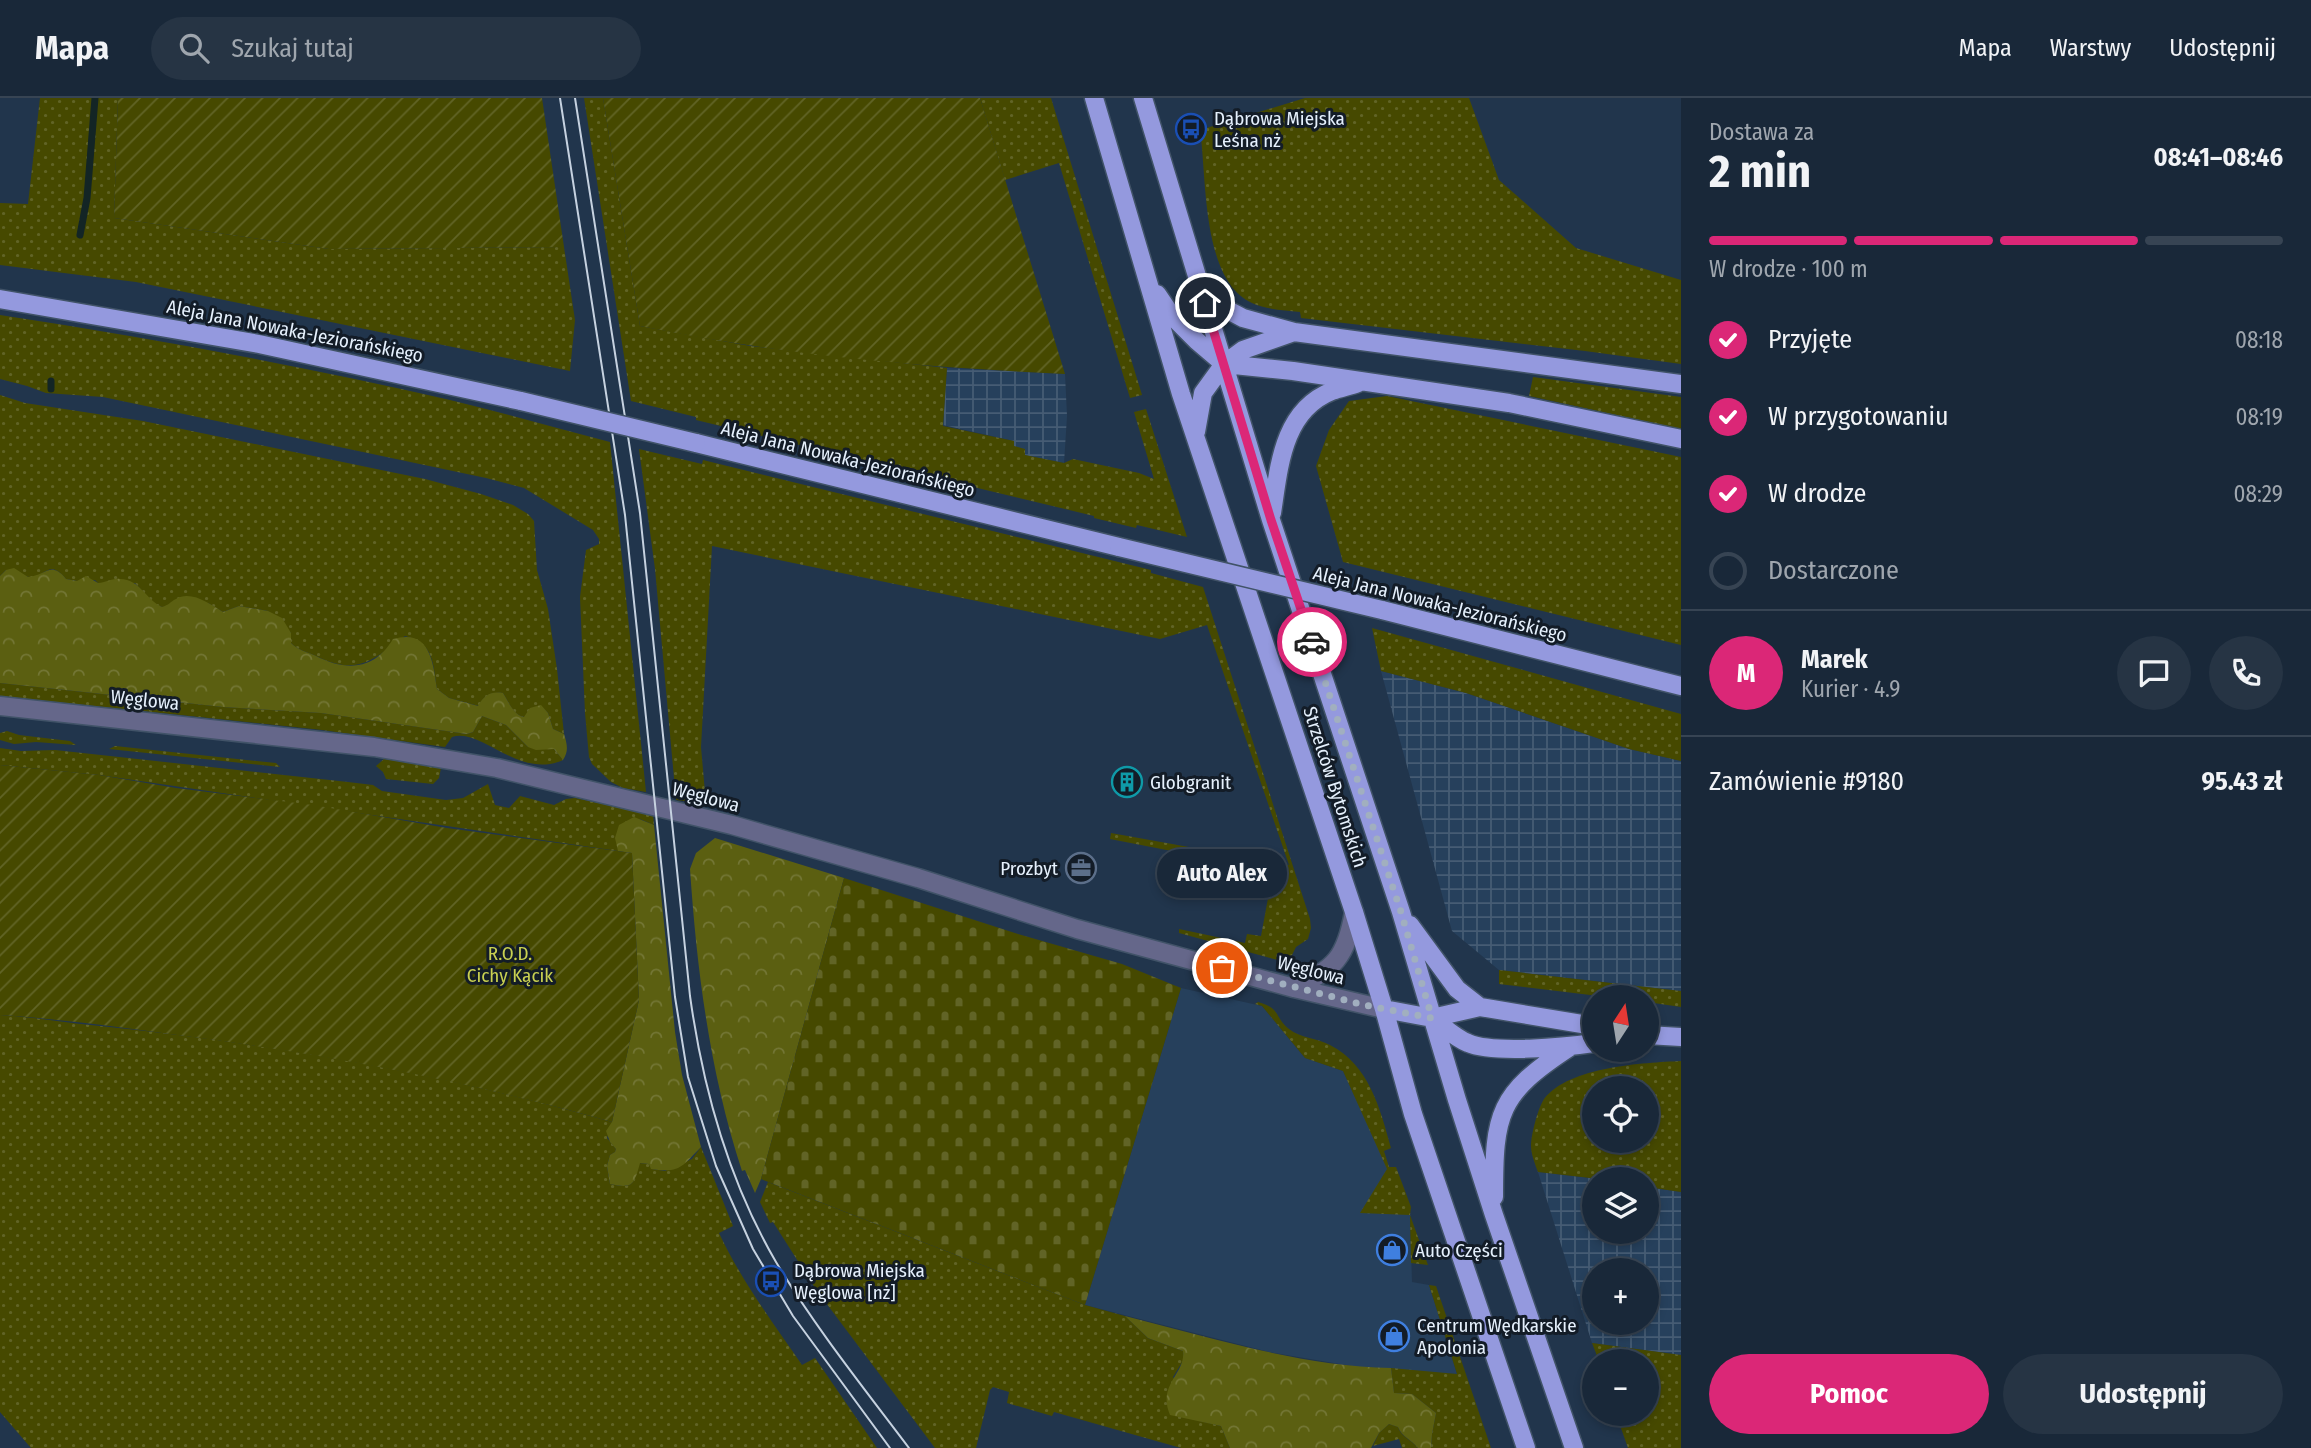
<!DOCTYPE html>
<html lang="pl">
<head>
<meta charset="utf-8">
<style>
  body { margin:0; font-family:"Fira Sans Condensed",sans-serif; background:#263444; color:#f1f3f6; height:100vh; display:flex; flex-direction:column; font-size:26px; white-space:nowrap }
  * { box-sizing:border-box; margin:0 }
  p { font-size:23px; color:#9fa6ae }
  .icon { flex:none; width:38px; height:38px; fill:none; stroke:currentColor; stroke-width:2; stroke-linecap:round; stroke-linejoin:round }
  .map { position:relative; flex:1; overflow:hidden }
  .sheet { display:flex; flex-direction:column; background:#192839; width:630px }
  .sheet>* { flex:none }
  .needle { width:46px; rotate:12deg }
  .tools { position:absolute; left:1582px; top:887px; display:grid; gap:14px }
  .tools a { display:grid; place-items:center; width:77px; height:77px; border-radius:50%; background:#192839; box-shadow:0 4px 10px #0003,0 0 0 2px #374453; font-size:35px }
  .pin { position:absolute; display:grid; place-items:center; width:60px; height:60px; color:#fff; margin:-30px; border:4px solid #fff; border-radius:50%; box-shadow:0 2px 7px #0007 }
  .courier { position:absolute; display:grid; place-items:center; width:70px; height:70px; margin:-35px; border:5px solid #db2777; border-radius:50%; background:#fff; color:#222; box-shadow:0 2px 9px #0007 }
  .bubble { position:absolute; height:49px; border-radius:24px; background:#192839; box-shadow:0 4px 10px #0003,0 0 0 2px #374453; font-size:23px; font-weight:700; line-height:49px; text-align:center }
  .headline em { font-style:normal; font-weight:700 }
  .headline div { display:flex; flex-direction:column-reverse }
  .headline { display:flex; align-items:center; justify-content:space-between; height:119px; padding:0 28px }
  h1 { font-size:46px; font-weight:700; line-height:52px }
  .bar { display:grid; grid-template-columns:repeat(4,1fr); gap:10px 7px; align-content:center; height:84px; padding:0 28px }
  .bar i { height:9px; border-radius:5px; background:#374453 }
  .bar .active { background:#db2777 }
  .bar p { grid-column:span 4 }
  .line { display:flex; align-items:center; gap:18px; padding:0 28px; border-top:2px solid #374453 }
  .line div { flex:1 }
  .round { display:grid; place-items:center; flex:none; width:74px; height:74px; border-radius:37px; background:#263444 }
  ol { padding:0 28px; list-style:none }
  li { display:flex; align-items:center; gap:21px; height:77px }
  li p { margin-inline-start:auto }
  li .icon { padding:7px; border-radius:50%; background:#db2777; color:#fff; stroke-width:4 }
  li:last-child { color:#9fa6ae }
  li i { width:38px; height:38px; border:4px solid #374453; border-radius:50% }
  .primary-button { display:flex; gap:14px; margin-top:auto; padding:14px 28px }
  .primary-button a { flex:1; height:80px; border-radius:42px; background:#db2777; color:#fff; font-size:28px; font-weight:700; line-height:80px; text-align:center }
  .primary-button a+a { background:#263444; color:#f1f3f6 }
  header { display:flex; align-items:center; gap:42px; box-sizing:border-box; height:98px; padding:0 35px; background:#192839; border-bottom:2px solid #374453 }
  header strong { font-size:33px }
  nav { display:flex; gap:38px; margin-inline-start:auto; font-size:24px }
  .search { width:490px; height:63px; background:#263444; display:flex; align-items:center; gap:18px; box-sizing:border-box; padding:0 24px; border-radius:38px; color:#9fa6ae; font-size:26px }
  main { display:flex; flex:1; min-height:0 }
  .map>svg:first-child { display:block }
  .built { fill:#26405c }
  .industrial { fill:url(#industrial-grid); fill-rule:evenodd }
  .grass { fill:url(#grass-dots); fill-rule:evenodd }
  .forest { fill:url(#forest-crowns) }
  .cemetery { fill:url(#cemetery-stones) }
  .garden { fill:url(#garden-furrows) }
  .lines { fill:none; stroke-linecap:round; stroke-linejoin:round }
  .stream { stroke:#132525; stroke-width:7 }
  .minor-casing { stroke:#415368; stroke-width:21 }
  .major-casing { stroke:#415368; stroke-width:21 }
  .minor { stroke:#65678a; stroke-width:18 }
  .major { stroke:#9499de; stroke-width:18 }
  .tram { stroke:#c6d2e0; stroke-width:2 }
  .major-bridge-casing { stroke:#415368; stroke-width:21; stroke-linecap:butt }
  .major-bridge { stroke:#9499de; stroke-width:18 }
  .done { stroke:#a1afbf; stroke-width:7; stroke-dasharray:0 12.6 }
  .route { stroke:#db2777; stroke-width:9 }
  .labels { text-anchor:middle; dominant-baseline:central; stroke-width:6; stroke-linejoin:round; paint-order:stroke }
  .poi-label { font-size:19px; fill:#e6f1fd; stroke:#131c27; text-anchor:start }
  .street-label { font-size:19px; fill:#e6f1fd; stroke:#131c27 }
  .park-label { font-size:19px; fill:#c9d151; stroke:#131c27 }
</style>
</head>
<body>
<header>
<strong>Mapa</strong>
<div class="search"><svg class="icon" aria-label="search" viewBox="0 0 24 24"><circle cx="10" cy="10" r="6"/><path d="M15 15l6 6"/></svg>Szukaj tutaj</div>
<nav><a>Mapa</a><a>Warstwy</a><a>Udostępnij</a></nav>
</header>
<main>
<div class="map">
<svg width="1681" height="1350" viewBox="0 0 1681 1350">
  <defs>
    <pattern id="industrial-grid" width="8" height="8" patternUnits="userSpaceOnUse" patternTransform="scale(1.75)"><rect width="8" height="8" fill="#26405c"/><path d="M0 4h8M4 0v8" fill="none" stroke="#465c74"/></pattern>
    <pattern id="grass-dots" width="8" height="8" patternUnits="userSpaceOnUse" patternTransform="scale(1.75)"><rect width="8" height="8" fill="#464900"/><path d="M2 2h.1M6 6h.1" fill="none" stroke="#616426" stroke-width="1.8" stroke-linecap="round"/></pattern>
    <pattern id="forest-crowns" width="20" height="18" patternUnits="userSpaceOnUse" patternTransform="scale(1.75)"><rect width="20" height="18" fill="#5b5f11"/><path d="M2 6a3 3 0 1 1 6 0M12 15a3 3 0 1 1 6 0" fill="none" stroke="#737635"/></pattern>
    <pattern id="cemetery-stones" width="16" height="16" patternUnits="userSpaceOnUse" patternTransform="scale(1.75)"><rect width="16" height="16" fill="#464900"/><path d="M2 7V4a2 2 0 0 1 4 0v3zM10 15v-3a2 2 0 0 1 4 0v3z" fill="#616426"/></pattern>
    <pattern id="garden-furrows" width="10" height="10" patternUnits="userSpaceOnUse" patternTransform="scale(1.75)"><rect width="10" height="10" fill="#464900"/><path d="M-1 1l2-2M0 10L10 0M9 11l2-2" fill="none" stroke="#616426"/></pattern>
  </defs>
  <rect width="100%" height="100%" fill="#21354c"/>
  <path class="built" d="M1181,890L1262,908L1305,960L1343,973L1410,1117L1412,1184L1429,1187L1457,1276L1363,1270L1269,1254L1085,1207Z"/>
  <path class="industrial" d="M947,270L1065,276L1067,318L1064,365L1024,357L1013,348L1014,343L943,327Z
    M1381,573L1466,595L1629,651L1681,663V893L1499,872L1452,833Z
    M1538,1074L1599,1081L1594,1082V1134H1647V1089L1681,1094V1257L1592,1245ZM1594,1172H1647V1225H1594Z"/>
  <path class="grass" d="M40,0H118L114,120L329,151L564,149L575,222L570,273L136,184L0,167V105L28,106Z
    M584,0H603L640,228L750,248L947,270L943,328L1014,343V348L1025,351V357L1064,365L1073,361L1139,375L1154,381L1134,314L1146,311L1187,439L1137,427L1136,430L1094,420V418L696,322V319L631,303Z
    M980,0H1051L1142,297L1130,300L1059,65L1005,82Z
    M1305,0H1469L1499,82L1576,150L1681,182V266L1585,253L1301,220L1300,214C1284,212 1267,212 1252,205C1201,182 1207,79 1200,32Z
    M0,217C151,240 302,268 450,302C504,315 557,330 610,344L646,694L623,690L611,684L592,666L589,659L585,615L580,499L586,452L599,446V441L593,432L524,390L486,380L103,299L46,295L27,288L0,281Z
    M1533,279L1681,299V331L1529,298Z
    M0,297L25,305L143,323L425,381L481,396L513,407L528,416L534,423L537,472L548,511L557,571L564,636L553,631L548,615L541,608L525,619C513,618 509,604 503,595C491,594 484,597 479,608L449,600L437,591C433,565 434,545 405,538C372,563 357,578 316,558C307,554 298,552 291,545V535L268,513L239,508L223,514L208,505L162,509L154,506L135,485H98L95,482L77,483L66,481C49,459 44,481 29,479C22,478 14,474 6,472L0,478Z
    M1387,298L1681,359V547L1343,464L1316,368L1329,332L1349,303Z
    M639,351L702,366L703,362L1151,472V475L1203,489L1310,821L1311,830L1308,841L1296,849L1290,861L1285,864L1179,835V831L1245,845L1247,836L1261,838L1271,784L1268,780L1248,774L1249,768L1110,741L1111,735L1289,767L1207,527L1160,541L712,448L701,649L706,706L676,702L655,471Z
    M1372,530L1681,616V663L1629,651L1466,595L1381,573Z
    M0,585L223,609L321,615L467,636L473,634L482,618L506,627L528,649L554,651L563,662C519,682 481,629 452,639L445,649L322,632L0,598Z
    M7,633L19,637L70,643L76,647L36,644L14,646L0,642V635Z
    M115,648L276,665L280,669L109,651Z
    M0,650L21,653L55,652L348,684L373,687L382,693L446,702L463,700L488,686L495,707L509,710L520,698L554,707L566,701L575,700L653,717L654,727L640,721L619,749L618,753L99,677L0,667Z
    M384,661L441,670L439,680L433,686L386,681L383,674L376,668Z
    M1499,872L1681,893V909L1647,904V900L1607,899L1499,886Z
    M1258,904C1281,910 1274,919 1289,931C1300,940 1317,940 1330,947C1369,967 1380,1010 1391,1050L1384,1053L1389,1069H1396L1411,1109L1410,1117L1428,1167L1411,1165L1410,1117L1360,1115L1387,1071L1343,973L1305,960L1262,908L1255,906Z
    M0,917C34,919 67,925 100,928C274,946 445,976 612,1024L607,1040L616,1051L615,1054L610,1057L607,1068L610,1086C633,1091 634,1087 639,1065L649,1066L652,1071L665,1073L692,1061L701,1049L733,1128L719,1135C741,1182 773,1225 802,1267L815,1260L877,1350H31L0,1314Z
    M1681,963V1094L1647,1089V1082L1599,1081L1538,1074C1535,1066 1531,1056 1531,1048C1531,1037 1538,1010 1544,1001C1570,968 1643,965 1681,963ZM1594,990H1647V1043H1594Z
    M768,1084L1085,1207L1125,1218L1148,1240L1183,1253L1184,1261L1173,1279L1200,1323L1221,1328L1230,1350H1181L1054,1314L1052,1318L1007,1305L1009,1294L993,1289L990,1292L976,1350H935L817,1193L773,1124L770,1125L760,1104Z
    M1429,1187L1436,1188L1491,1350H1431L1432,1336L1436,1315L1412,1296L1394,1295L1391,1270L1457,1276Z
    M1592,1245L1681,1257V1350H1628L1616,1316H1647V1264L1599,1263Z
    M1389,1326L1398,1329C1401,1339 1412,1342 1418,1350H1402L1399,1341L1373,1348L1379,1335Z"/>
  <path class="forest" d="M14,470L28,479C45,478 51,462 66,481L77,483L86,478L98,485C106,485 112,480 120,481C140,481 146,502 162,509C169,507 170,504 176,501C191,492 210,506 223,514L239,508L268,513L282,520L291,535V545C298,552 307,554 316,558C345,573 374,573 393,541C430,530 433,564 437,591L449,600L478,608C484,597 491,593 503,595C509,604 513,617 524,619L530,610L541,607L548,615L553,631L564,636C567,646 569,653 563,662L554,651L536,652L528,649L506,627L482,618L473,634L467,636L321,615L223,609L0,585V478L6,472Z
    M634,719L654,727L675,934L682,977L701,1049C683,1067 681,1076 651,1071L649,1066L640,1065C634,1087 633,1091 610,1086L607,1068L610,1057L615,1054L616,1051L610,1044L606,1033L612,1024L639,902L632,755L618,753L615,740L619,727Z
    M715,740L844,780L761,1081L755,1095L745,1072L742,1073C710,975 697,874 690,771L696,755Z
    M1125,1218C1212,1240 1301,1268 1391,1270L1394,1295L1412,1296L1436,1315L1432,1336L1431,1350H1418C1412,1342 1402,1339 1398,1329L1389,1326L1379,1335L1371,1350H1230L1221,1328L1170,1317C1157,1286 1186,1276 1183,1253L1148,1240Z"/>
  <path class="cemetery" d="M844,780L1018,836L1122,866L1181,890L1085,1207L761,1081Z"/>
  <path class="garden" d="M118,0H542L564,149L329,151L114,120Z
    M603,0H980L1065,276C922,269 780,257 640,228Z
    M0,667L99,677L176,690L313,707L447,730L632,755L639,902L612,1024C472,984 330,957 185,938C124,930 62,921 0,917Z"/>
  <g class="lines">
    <path class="stream" d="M80,137L87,100L95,0
      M51,291V283"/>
    <g class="minor-casing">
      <path id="minor" d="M0,608L374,649L497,670L732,727L918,780L1077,831L1294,890L1384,911
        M1294,890C1335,871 1346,859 1354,814"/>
    </g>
    <g class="major-casing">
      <path id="major" d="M1094,0L1181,296L1354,814L1384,911L1413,1016L1526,1350
        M1143,0L1271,422L1401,814L1457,1002L1494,1117L1574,1350
        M1202,187L1224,210L1243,220L1294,234L1681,286
        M1157,196L1172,218L1197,243L1224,266L1293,273L1509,305L1681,341
        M0,201L259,246L521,303
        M1196,334L1203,295L1224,266L1243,252L1294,234
        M696,345L1119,449
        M1272,415C1279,370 1282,313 1332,293C1340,290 1350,288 1358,285
        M1382,512L1681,588
        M1410,827L1457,891L1480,909
        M1384,911L1432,920L1480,909L1594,928
        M1432,920C1443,928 1455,940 1468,945C1493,956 1566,949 1594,945
        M1647,937L1681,939
        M1494,1099C1494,1015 1498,996 1570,949"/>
    </g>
    <use href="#minor" class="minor"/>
    <use href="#major" class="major"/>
    <path class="tram" d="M560,0L625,417L675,899L688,979L716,1068L753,1151L793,1218L890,1350
      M575,0L640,415L690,898C703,991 728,1082 776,1164C815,1229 863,1289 909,1350"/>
    <g class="major-bridge-casing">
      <path id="major-bridge" d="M521,303L696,345
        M1119,449L1382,512"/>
    </g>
    <use href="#major-bridge" class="major-bridge"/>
  </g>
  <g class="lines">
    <path class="done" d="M1222,870L1364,907L1432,920L1401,814L1312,544"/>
    <path class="route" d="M1205,205L1271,422L1312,544"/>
  </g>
  <defs>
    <g id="bus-ring" transform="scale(1.575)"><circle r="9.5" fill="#131c27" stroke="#1a4fb4" stroke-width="1.5"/><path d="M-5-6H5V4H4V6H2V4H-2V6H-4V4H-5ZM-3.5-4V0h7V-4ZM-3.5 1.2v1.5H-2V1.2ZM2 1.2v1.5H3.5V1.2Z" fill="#1a4fb4"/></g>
    <g id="building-ring" transform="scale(1.575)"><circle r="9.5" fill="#131c27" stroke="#0f9aa8" stroke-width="1.5"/><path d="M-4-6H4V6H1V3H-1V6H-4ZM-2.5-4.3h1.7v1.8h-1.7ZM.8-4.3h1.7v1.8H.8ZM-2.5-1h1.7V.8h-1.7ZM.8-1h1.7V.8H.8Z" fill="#0f9aa8"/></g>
    <g id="office-ring" transform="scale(1.575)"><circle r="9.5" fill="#131c27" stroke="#5c6f8a" stroke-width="1.5"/><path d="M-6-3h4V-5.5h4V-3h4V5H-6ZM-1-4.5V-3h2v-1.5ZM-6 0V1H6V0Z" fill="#5c6f8a"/></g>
    <g id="shop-ring" transform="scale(1.575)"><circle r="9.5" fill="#131c27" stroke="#3f7fe0" stroke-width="1.5"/><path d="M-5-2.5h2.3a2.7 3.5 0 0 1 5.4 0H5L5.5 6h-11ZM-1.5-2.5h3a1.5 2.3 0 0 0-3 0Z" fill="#3f7fe0"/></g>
  </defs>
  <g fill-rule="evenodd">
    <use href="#bus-ring" x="1191" y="31"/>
    <use href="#building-ring" x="1127" y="684"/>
    <use href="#office-ring" x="1081" y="770"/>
    <use href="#shop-ring" x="1392" y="1152"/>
    <use href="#bus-ring" x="771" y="1183"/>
    <use href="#shop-ring" x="1394" y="1238"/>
  </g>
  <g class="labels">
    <g class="poi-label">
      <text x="1214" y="20">Dąbrowa Miejska<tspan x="1214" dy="22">Leśna nż</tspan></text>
      <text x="1150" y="684">Globgranit</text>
      <text x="1058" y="770" text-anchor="end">Prozbyt</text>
      <text x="1415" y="1152">Auto Części</text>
      <text x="794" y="1172">Dąbrowa Miejska<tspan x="794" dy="22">Węglowa [nż]</tspan></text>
      <text x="1417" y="1227">Centrum Wędkarskie<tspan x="1417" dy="22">Apolonia</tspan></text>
    </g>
    <g class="street-label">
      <text transform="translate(295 233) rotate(11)">Aleja Jana Nowaka-Jeziorańskiego</text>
      <text transform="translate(848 361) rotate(14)">Aleja Jana Nowaka-Jeziorańskiego</text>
      <text transform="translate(1440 506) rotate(14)">Aleja Jana Nowaka-Jeziorańskiego</text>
      <text transform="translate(145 602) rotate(6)">Węglowa</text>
      <text transform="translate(1335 689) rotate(72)">Strzelców Bytomskich</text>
      <text transform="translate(706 699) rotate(15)">Węglowa</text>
      <text transform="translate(1311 872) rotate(14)">Węglowa</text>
    </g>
    <g class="park-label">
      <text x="510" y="855">R.O.D.<tspan x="510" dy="22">Cichy Kącik</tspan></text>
    </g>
  </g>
</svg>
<div class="tools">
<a><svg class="needle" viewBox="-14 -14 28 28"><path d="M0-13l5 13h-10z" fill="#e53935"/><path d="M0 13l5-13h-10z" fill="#9fa6ae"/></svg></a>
<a><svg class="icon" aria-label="locate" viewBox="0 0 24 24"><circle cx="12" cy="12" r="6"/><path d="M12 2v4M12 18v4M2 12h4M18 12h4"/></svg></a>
<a><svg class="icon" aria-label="layers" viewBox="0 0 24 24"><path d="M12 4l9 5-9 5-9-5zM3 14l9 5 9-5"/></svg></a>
<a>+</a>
<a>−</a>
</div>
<div class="pin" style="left:1222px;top:870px;background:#ea580c"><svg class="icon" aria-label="bag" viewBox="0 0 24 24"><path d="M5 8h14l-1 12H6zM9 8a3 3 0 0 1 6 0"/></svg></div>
<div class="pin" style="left:1205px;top:205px;background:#1f2937"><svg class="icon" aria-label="home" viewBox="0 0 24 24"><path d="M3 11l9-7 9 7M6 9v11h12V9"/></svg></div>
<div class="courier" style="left:1312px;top:544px"><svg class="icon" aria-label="car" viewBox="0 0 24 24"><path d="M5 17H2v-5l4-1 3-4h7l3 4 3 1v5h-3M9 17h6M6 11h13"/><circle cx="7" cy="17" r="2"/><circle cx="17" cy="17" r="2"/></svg></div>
<div class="bubble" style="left:1157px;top:751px;width:130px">Auto Alex</div>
</div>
<section class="sheet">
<div class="headline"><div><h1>2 min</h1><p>Dostawa za</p></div><em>08:41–08:46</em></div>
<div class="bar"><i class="active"></i><i class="active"></i><i class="active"></i><i></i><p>W drodze · 100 m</p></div>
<ol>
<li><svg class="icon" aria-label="check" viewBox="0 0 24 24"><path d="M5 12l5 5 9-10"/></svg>Przyjęte<p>08:18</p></li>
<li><svg class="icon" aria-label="check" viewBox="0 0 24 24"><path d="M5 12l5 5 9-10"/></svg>W przygotowaniu<p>08:19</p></li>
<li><svg class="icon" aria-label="check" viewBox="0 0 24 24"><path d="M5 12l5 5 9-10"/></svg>W drodze<p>08:29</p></li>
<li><i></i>Dostarczone</li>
</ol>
<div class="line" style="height:126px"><b class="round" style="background:#db2777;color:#fff">M</b><div><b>Marek</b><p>Kurier · 4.9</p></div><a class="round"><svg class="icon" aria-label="chat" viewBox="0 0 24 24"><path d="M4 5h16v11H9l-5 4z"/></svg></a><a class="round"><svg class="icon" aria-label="phone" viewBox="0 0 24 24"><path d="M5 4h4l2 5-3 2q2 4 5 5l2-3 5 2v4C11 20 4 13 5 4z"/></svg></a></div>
<div class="line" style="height:91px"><div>Zamówienie #9180</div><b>95.43 zł</b></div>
<div class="primary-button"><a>Pomoc</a><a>Udostępnij</a></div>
</section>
</main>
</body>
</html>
